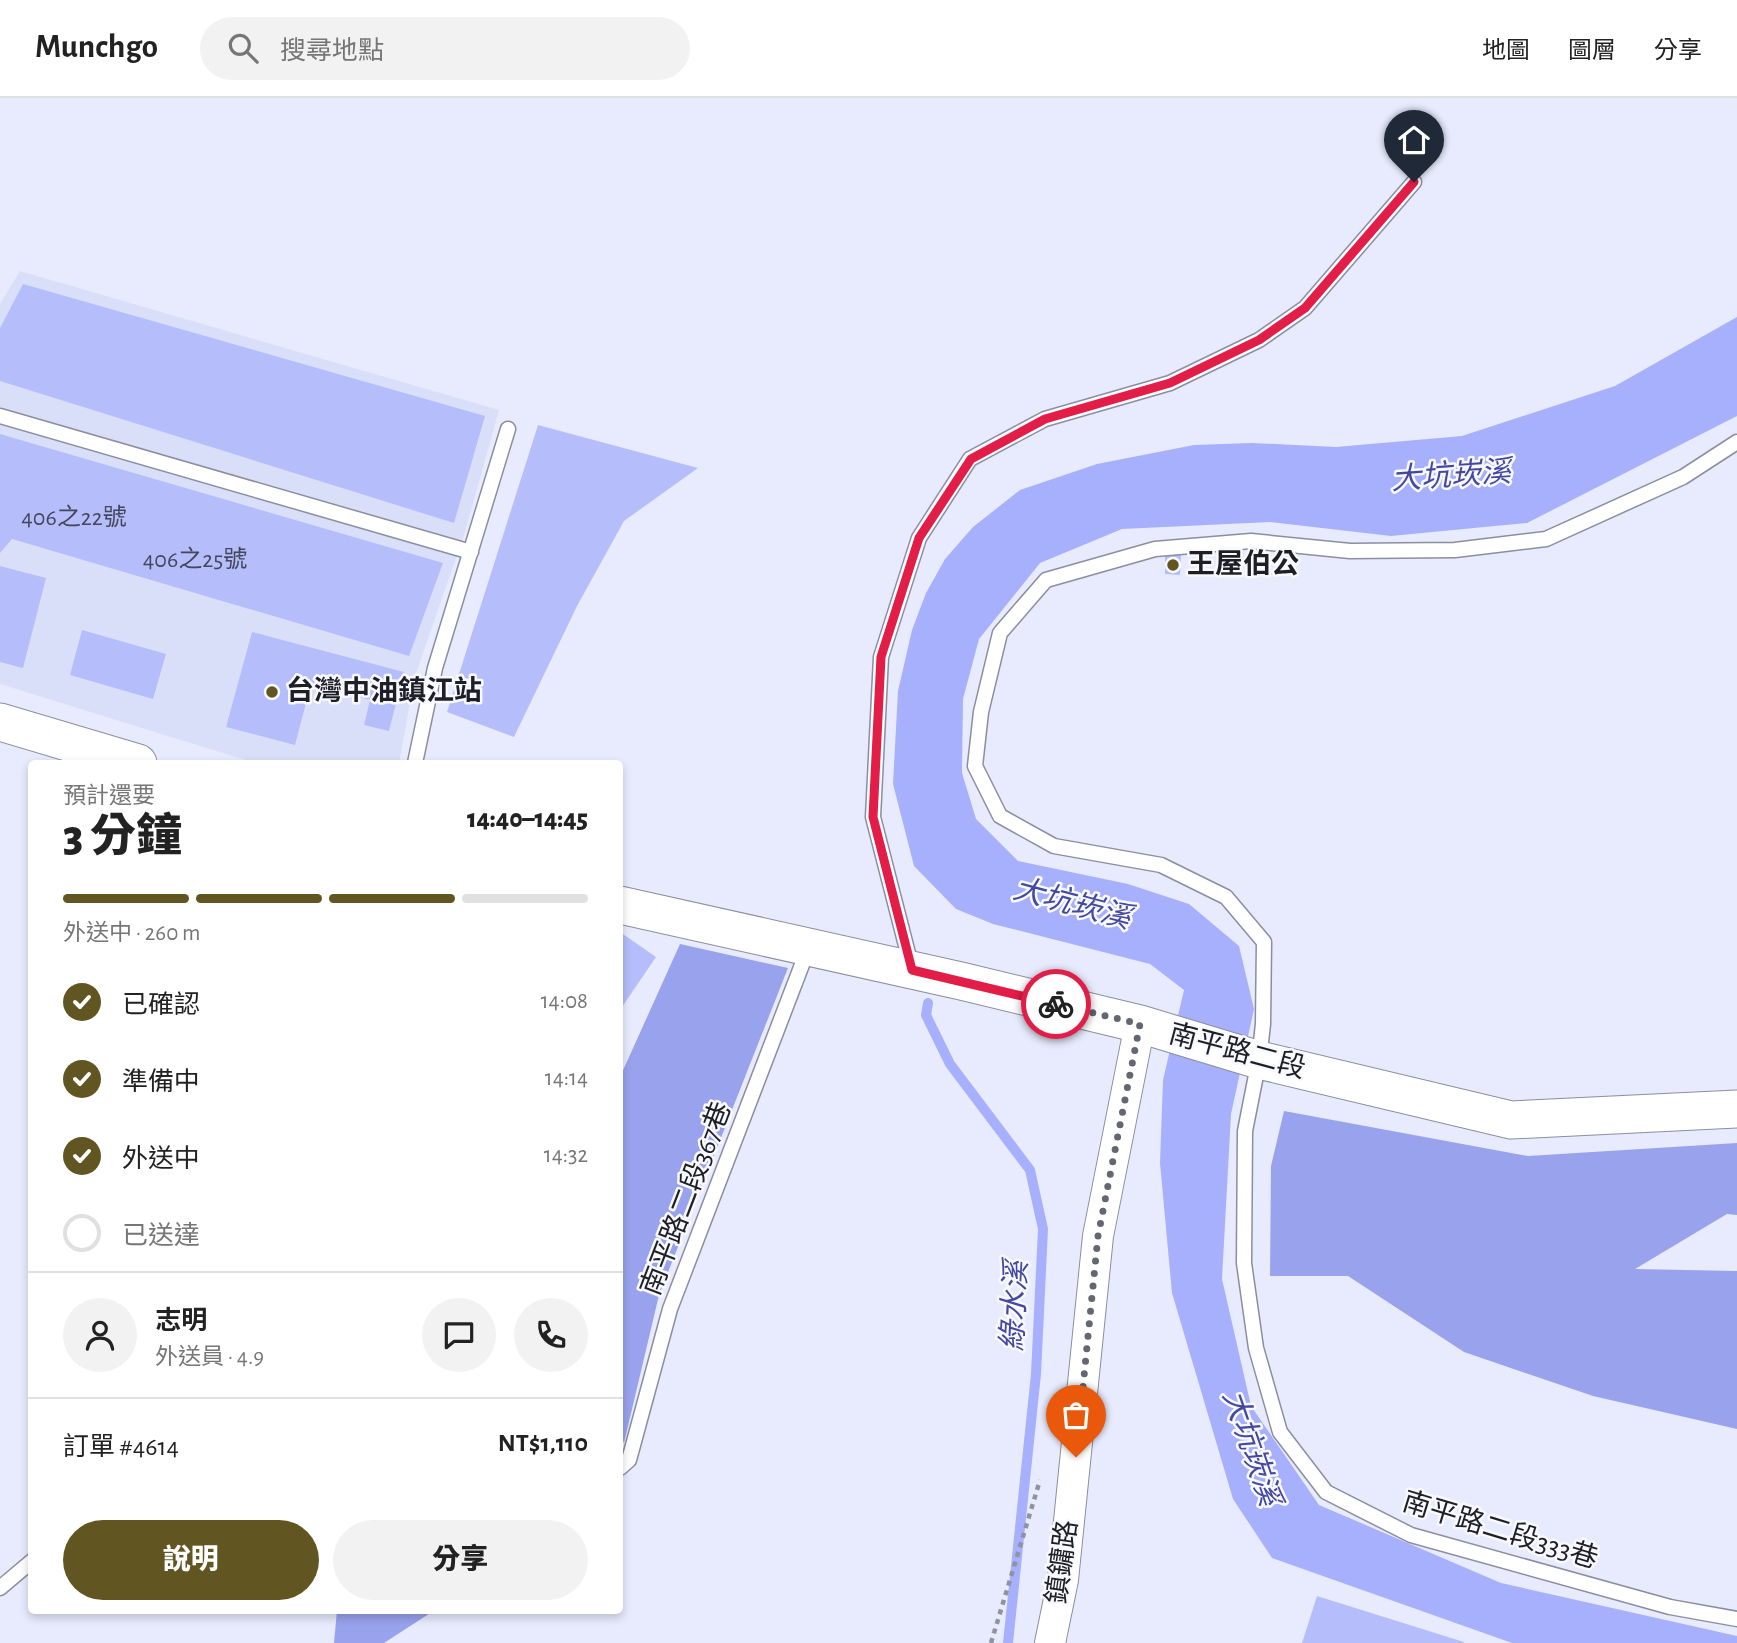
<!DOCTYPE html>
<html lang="zh-TW">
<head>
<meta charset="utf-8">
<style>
  body { margin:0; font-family:"Alegreya Sans","Noto Sans TC",sans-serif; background:#f2f2f2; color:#222; height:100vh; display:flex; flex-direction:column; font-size:26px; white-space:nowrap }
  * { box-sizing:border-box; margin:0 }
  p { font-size:23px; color:#767676 }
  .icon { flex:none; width:38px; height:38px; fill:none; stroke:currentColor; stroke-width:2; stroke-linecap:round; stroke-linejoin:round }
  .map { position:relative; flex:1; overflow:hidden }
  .panel { position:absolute; left:28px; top:662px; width:595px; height:854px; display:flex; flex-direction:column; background:#fff; border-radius:7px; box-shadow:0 4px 10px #0003 }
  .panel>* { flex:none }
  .pin { position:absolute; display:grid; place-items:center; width:60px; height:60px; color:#fff; margin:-72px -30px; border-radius:50% 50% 50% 0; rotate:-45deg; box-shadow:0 0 7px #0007 }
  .pin .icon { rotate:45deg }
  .courier { position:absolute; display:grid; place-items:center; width:70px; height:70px; margin:-35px; border:5px solid #e11d48; border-radius:50%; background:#fff; color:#222; box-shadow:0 2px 9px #0007 }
  .summary em { font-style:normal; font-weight:800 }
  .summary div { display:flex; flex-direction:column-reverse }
  .summary { display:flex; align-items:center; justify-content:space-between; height:119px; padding:0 35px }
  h1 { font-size:46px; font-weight:800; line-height:52px }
  .bar { display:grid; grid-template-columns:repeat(4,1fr); gap:10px 7px; align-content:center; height:84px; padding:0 35px }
  .bar i { height:9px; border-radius:5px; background:#e0e0e0 }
  .bar .current { background:#615622 }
  .bar p { grid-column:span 4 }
  .line { display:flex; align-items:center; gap:18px; padding:0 35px; border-top:2px solid #e0e0e0 }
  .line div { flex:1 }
  .round { display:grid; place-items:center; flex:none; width:74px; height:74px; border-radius:37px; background:#f2f2f2 }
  ol { padding:0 35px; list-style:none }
  li { display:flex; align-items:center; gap:21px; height:77px }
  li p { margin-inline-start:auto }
  li .icon { padding:7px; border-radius:50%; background:#615622; color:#fff; stroke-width:4 }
  li:last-child { color:#767676 }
  li i { width:38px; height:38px; border:4px solid #e0e0e0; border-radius:50% }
  .primary-button { display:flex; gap:14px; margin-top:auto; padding:14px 35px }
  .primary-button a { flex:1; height:80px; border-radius:42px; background:#615622; color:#fff; font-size:28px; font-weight:800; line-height:80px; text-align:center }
  .primary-button a+a { background:#f2f2f2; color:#222 }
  header { display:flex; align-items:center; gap:42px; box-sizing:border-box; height:98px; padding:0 35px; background:#fff; border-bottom:2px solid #e0e0e0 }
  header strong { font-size:33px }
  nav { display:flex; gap:38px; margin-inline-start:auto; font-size:24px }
  .search { width:490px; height:63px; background:#f2f2f2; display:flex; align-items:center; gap:18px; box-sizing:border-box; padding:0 24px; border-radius:38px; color:#767676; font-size:26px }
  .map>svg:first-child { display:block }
  .built { fill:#dadff9 }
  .forest { fill:#99a2ed }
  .water { fill:#a6b0fc }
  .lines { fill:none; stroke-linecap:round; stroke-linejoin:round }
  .stream { stroke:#a6b0fc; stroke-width:10 }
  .building { fill:#b5befb }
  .service-casing { stroke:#8b8e9f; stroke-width:17 }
  .minor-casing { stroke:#8b8e9f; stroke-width:32 }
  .tertiary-casing { stroke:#8b8e9f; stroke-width:39 }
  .path { stroke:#8f929f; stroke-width:4.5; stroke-dasharray:5 5; stroke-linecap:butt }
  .service { stroke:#fff; stroke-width:14 }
  .minor { stroke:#fff; stroke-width:30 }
  .tertiary { stroke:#fff; stroke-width:37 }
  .done { stroke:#646671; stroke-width:7; stroke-dasharray:0 12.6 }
  .route { stroke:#e11d48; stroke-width:9 }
  .poi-dot { fill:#615622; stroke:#f8f9fd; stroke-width:2.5 }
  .labels { text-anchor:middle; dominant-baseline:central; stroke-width:5; stroke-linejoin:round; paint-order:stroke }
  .number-label { font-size:24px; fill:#44475b }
  .poi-label { font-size:28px; font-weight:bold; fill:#1e1f26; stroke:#f8f9fd; text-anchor:start }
  .street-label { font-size:28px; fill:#1e1f26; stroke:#f8f9fd }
  .water-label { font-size:30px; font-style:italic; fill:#4548a0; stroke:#f8f9fd }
</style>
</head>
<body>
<header>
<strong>Munchgo</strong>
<div class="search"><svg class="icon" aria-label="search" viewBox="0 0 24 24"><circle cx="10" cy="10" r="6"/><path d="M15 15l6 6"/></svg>搜尋地點</div>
<nav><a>地圖</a><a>圖層</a><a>分享</a></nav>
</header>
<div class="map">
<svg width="1737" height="1545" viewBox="0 0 1737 1545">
  <rect width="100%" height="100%" fill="#e7ebfd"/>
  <path class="built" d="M20,173L499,312L465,434L415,578L399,665H255L0,586V206Z"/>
  <path class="forest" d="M680,846L788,870L659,1197L624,1345L620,1338V979Z
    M1284,1013L1528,1058L1737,1045V1117L1727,1116L1635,1171L1737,1173V1331L1593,1298L1464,1254L1348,1178H1270L1271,1068Z
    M337,1512H435L384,1545H334Z"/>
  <path class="water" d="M1737,219V318L1527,425L1391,438L1270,424L1122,431L1040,465L979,541L963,601L962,675L976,721L1018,763L1128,786L1189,806L1239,848L1254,911L1231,1016L1222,1181L1251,1308L1319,1407L1501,1485L1737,1538V1545H1512L1272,1460L1233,1401L1172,1195L1160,1065L1163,982L1184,892L1150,866L993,826L956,811L914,768L893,686L898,593L912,532L926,495L945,461L973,429L1020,392L1097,366L1194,347L1252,345L1336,349L1462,338L1615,288Z"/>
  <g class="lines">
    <path class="stream" d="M928,905L926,917L950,966L1030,1072L1043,1131L1036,1276L1008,1545"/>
  </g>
  <path class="building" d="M23,186L485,318L454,425L0,283V230Z
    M538,327L698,370L624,423L577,508L514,639L447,614Z
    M0,336L443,465L409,558L12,441L0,455Z
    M1165,457H1181L1180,477L1165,476Z
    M0,468L46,480L23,570L0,564Z
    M82,532L166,556L153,601L70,577Z
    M252,534L404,574L389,633L364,627L370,602L311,586L295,647L226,629Z
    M620,834L656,859L620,912Z
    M1317,1498L1464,1544V1545H1302Z"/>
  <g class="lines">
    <g class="service-casing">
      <path id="service" d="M0,318L471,454
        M1737,344L1683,379L1546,441L1455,452L1350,453L1251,443L1155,451L1046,482L1000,535L981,614L975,668L1000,718L1054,748L1161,767L1226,799L1264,844L1263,926L1259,962L1245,1033L1244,1165L1256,1250L1280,1334L1326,1394L1411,1437L1670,1509L1737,1521
        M415,665L435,570L508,331
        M912,871L873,719L881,559L919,440L970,361L1045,321L1170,285L1259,242L1305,210L1414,84
        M620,1370L629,1362L670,1211L808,851
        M0,1490L32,1463"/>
    </g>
    <g class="minor-casing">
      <path id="minor" d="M1050,1545L1063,1482L1098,1138L1140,926"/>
    </g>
    <g class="tertiary-casing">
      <path id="tertiary" d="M0,624L138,665
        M620,807L961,883L1140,926L1259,962L1511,1022L1737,1011"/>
    </g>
    <path class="path" d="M991,1545L1040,1382"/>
    <use href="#service" class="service"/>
    <use href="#minor" class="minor"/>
    <use href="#tertiary" class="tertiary"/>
  </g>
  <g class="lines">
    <path class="done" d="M1056,906L1140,926L1098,1138L1076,1359"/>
    <path class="route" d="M1056,906L912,872L873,719L881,559L919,440L971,361L1045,321L1170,285L1259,242L1305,210L1414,84"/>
  </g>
  <g class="poi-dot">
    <circle cx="1173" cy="467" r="7"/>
    <circle cx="272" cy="594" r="7"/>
  </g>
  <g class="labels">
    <g class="number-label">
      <text x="74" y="420">406之22號</text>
      <text x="195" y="462">406之25號</text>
    </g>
    <g class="poi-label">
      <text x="1187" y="467">王屋伯公</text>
      <text x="286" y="594">台灣中油鎮江站</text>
    </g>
    <g class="street-label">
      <text transform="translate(1237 954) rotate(15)">南平路二段</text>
      <text transform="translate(687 1101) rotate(-69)">南平路二段367巷</text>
      <text transform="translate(1500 1433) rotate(17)">南平路二段333巷</text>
      <text transform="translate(1063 1464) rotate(-82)">鎮鏞路</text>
    </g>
    <g class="water-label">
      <text transform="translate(1451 378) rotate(-4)">大坑崁溪</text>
      <text transform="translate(1072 806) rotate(15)">大坑崁溪</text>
      <text transform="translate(1015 1208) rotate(-87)">綠水溪</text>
      <text transform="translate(1251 1350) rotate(71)">大坑崁溪</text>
    </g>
  </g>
</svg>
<div class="pin" style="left:1076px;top:1359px;background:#ea580c"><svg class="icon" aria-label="bag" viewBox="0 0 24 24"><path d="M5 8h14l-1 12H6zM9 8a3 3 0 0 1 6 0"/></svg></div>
<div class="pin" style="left:1414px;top:84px;background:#1f2937"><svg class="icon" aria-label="home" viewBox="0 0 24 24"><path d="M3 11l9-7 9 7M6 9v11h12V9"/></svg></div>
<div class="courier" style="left:1056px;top:906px"><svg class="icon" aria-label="bike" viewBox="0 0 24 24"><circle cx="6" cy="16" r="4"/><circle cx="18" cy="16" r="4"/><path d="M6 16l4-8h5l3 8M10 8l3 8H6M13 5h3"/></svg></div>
<section class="panel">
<div class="summary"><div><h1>3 分鐘</h1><p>預計還要</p></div><em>14:40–14:45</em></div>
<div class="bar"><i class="current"></i><i class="current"></i><i class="current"></i><i></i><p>外送中 · 260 m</p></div>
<ol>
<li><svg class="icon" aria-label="check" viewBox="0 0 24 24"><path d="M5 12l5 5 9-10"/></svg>已確認<p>14:08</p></li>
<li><svg class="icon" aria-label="check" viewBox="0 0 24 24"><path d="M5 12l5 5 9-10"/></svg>準備中<p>14:14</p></li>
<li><svg class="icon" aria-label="check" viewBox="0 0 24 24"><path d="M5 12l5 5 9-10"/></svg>外送中<p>14:32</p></li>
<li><i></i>已送達</li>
</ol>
<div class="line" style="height:126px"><a class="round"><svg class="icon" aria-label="person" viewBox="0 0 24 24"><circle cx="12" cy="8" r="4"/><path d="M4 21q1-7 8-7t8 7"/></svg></a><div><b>志明</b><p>外送員 · 4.9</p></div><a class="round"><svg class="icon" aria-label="chat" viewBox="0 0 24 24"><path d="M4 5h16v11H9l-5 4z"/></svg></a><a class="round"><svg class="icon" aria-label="phone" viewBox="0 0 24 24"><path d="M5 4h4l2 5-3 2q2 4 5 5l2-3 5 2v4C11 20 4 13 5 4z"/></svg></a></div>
<div class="line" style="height:91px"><div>訂單 #4614</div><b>NT$1,110</b></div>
<div class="primary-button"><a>說明</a><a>分享</a></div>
</section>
</div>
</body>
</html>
